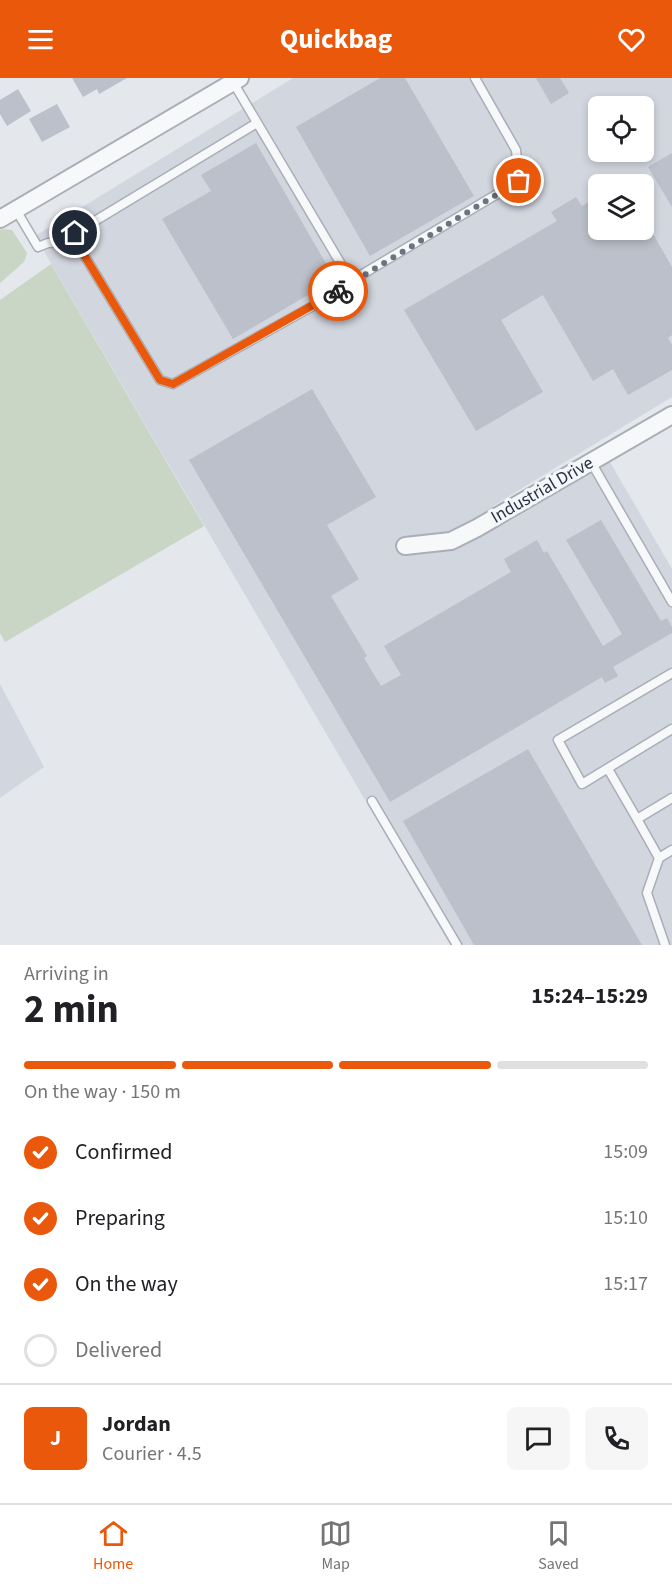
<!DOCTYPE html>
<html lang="en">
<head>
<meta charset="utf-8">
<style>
  body { margin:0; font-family:"Source Sans 3",sans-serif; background:#f6f6f6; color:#202124; height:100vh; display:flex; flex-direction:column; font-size:22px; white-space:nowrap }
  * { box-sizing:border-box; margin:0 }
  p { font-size:20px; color:#757577 }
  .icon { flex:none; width:33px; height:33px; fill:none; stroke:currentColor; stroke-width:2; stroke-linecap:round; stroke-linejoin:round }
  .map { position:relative; height:867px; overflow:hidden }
  .side { display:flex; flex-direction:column; background:#fff; flex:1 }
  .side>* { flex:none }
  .controls { position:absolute; left:588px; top:18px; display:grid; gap:12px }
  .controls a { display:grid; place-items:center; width:66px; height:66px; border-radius:9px; background:#fff; box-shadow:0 3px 9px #0003; font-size:30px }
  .pin { position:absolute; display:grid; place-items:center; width:51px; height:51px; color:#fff; margin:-26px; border:3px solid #fff; border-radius:50%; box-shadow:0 2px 6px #0007 }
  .courier { position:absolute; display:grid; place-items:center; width:60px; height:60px; margin:-30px; border:4px solid #ea580c; border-radius:50%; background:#fff; color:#222; box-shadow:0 2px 8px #0007 }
  .overview em { font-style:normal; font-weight:700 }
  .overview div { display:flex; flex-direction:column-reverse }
  .overview { display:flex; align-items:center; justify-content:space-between; height:102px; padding:0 24px }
  h1 { font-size:39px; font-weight:700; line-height:45px }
  .bar { display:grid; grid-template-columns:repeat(4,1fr); gap:9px 6px; align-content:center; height:72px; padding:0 24px }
  .bar i { height:8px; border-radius:4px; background:#e0e0e0 }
  .bar .active { background:#ea580c }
  .bar p { grid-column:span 4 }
  .line { display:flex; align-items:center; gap:15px; padding:0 24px; border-top:2px solid #e0e0e0 }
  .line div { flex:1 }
  .round { display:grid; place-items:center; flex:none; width:63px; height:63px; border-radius:9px; background:#f6f6f6 }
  ol { padding:0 24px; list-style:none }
  li { display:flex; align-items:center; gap:18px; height:66px }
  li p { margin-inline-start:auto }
  li .icon { padding:6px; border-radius:50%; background:#ea580c; color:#fff; stroke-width:4 }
  li:last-child { color:#757577 }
  li i { width:33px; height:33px; border:3px solid #e0e0e0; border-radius:50% }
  header { display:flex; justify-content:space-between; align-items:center; height:78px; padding:0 24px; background:#ea580c; color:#fff; font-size:27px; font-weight:700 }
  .tab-bar { display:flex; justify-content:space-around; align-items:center; height:84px; border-top:2px solid #e0e0e0; background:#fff; font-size:16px; color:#757577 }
  .tab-bar a { display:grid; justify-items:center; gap:3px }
  .tab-bar .active { color:#ea580c }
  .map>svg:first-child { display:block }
  .built { fill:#d2d6de; fill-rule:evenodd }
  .green { fill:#c9d6c5 }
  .building { fill:#bbc0ca }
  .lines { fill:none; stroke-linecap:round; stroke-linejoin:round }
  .lane-casing { stroke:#a9aeb7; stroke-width:11 }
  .street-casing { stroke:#a9aeb7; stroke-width:20 }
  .lane { stroke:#f7f8fa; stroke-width:8 }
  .street { stroke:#f7f8fa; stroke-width:16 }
  .done { stroke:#6c737f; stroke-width:6; stroke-dasharray:0 10.8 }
  .route { stroke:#ea580c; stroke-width:8 }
  .labels { text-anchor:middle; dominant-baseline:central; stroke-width:6; stroke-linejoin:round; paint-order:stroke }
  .street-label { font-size:18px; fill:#2b3445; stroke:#f4f6f9 }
</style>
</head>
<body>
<header><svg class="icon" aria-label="menu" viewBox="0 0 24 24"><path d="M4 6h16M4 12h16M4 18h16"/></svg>Quickbag<svg class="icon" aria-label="heart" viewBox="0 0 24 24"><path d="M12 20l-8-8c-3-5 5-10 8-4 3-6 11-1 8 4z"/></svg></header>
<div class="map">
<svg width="672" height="867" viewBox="0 0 672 867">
  <rect width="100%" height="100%" fill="#e4e7ec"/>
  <path class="built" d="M293,0H672V319L493,428L503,447L610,384L672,491V867H450L35,158ZM598,28H644V74H598ZM598,106H644V152H598Z
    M0,606L44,689L0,720Z"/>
  <path class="green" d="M2,151L12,152L27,175L24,184L0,205V152Z
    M51,186L204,448L5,564L0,555V222Z"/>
  <path class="building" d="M72,0H127L99,16L97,11L83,19Z
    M380,0H405L474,118L370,178L296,49Z
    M536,0H560L569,15L551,26Z
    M18,11L31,33L7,48L0,36V22Z
    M57,26L70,49L42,64L29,41Z
    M256,65L335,201L233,261L162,141L211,113L201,97Z
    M672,75V129L648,89Z
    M598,118V152H644V140L672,189V257L668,260L672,267V292L628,317L613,291L593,303L543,217L501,242L543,314L476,353L404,232L557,143L551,134L576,119L582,128Z
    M312,311L376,419L327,447L359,501L331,518L367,578L364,580L381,608L401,597L384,568L511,494L504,481L537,462L544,475L547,473L603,568L622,556L566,462L601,442L661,543L667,540L672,549V555L613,589L618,598L605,605L602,599L390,724L189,382Z
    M528,671L642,867H474L403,743Z"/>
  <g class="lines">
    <g class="lane-casing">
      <path id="lane" d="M233,4L351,203L329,219L173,306L160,302L78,167L75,155L257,45
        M16,132L38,169L48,165L77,163
        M351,203L519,103L516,72L475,0
        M591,384L672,524
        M672,595L558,662L582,706L672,651
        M608,691L637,741L672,720
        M372,723L457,867
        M637,741L659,780L647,815L665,867
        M659,780L672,772"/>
    </g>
    <g class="street-casing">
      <path id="street" d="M0,141L240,0
        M405,468L451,463L477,450L672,337"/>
    </g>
    <use href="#lane" class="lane"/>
    <use href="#street" class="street"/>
  </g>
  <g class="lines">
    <path class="done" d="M338,213L519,103"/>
    <path class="route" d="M75,155L78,167L160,302L173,306L338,213"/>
  </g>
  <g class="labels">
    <g class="street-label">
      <text transform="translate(542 412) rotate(-30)">Industrial Drive</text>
    </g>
  </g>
</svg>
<div class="controls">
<a><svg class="icon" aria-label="locate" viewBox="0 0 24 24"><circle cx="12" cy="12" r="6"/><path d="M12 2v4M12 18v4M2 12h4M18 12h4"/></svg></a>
<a><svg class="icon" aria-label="layers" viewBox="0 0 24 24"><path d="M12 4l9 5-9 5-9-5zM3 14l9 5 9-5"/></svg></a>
</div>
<div class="pin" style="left:519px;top:103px;background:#ea580c"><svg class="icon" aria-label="bag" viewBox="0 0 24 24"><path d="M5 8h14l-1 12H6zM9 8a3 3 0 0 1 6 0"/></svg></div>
<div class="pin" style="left:75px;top:155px;background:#1f2937"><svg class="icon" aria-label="home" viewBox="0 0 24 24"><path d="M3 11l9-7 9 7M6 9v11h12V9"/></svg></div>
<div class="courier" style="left:338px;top:213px"><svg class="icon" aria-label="bike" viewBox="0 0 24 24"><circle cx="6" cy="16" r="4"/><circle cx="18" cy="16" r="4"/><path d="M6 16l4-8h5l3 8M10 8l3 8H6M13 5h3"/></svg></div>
</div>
<section class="side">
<div class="overview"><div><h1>2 min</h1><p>Arriving in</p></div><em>15:24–15:29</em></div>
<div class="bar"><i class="active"></i><i class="active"></i><i class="active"></i><i></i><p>On the way · 150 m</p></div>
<ol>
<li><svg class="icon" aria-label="check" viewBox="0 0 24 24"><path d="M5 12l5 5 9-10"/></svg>Confirmed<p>15:09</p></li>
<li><svg class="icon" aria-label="check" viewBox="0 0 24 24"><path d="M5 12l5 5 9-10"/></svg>Preparing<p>15:10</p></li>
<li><svg class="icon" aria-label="check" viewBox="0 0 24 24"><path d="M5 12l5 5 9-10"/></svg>On the way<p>15:17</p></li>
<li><i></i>Delivered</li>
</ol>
<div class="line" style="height:108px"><b class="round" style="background:#ea580c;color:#fff">J</b><div><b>Jordan</b><p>Courier · 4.5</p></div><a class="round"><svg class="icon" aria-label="chat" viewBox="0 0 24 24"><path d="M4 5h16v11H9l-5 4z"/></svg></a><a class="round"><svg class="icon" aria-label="phone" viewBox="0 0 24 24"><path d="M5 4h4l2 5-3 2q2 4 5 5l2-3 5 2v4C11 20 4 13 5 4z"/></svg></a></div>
</section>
<nav class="tab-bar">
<a class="active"><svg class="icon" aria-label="home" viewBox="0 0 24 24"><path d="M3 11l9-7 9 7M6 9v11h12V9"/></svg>Home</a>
<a><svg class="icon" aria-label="map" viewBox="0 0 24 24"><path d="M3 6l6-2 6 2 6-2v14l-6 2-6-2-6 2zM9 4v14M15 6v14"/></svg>Map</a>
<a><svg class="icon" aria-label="saved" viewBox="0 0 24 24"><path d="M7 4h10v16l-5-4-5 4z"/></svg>Saved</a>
</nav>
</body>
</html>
